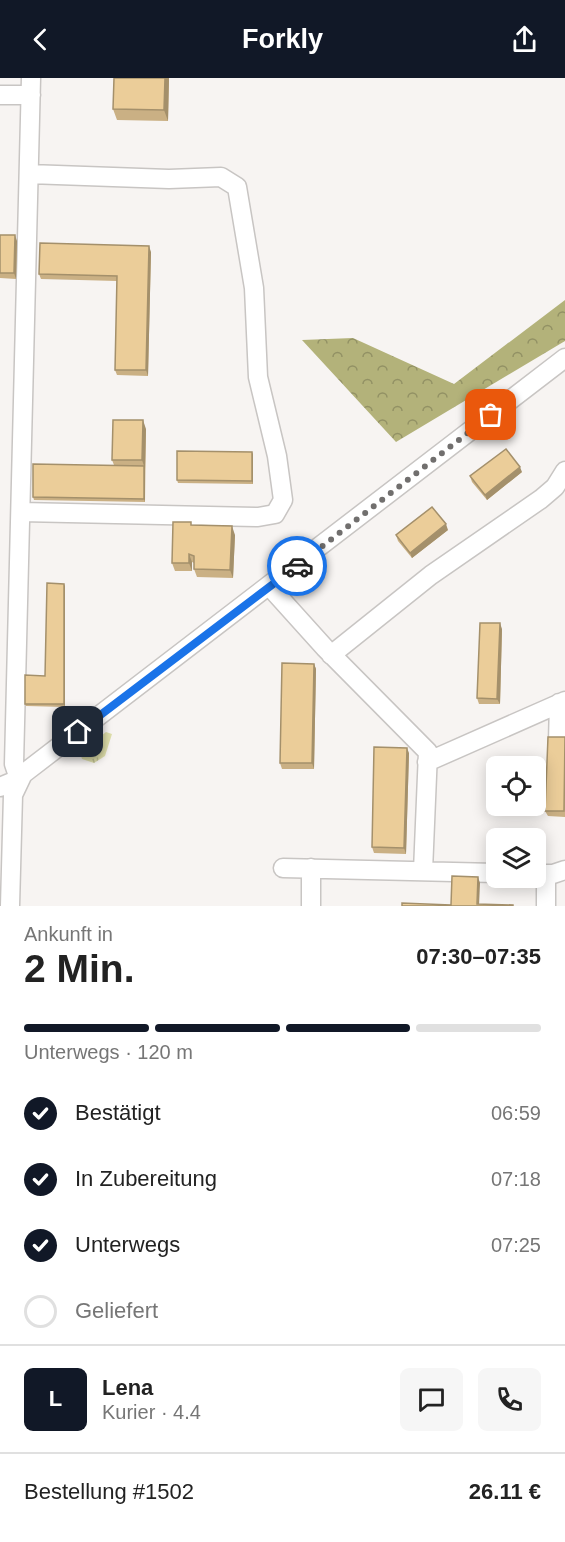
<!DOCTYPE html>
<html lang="de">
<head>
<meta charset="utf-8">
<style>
  body { margin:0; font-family:Arial,sans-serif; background:#f6f6f6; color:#222; height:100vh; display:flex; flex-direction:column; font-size:22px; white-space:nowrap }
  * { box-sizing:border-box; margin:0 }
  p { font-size:20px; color:#767676 }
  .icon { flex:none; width:33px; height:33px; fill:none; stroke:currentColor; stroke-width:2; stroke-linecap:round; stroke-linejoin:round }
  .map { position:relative; height:828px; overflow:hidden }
  .panel { display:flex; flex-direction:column; background:#fff; flex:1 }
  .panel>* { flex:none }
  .tools { position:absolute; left:486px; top:678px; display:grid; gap:12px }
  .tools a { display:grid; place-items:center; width:60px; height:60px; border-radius:9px; background:#fff; box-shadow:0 3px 15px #0003; font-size:30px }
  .pin { position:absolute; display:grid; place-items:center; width:51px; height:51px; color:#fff; margin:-26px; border-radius:12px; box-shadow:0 3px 9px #0006 }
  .courier { position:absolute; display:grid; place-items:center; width:60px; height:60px; margin:-30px; border:4px solid #1a73e8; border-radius:50%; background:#fff; color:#222; box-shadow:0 2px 8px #0007 }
  .head em { font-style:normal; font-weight:600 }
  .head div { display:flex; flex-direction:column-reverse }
  .head { display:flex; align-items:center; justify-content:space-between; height:102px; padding:0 24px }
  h1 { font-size:39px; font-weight:600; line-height:45px }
  .bar { display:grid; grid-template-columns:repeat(4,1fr); gap:9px 6px; align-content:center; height:72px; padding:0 24px }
  .bar i { height:8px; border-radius:4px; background:#e0e0e0 }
  .bar .current { background:#111827 }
  .bar p { grid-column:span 4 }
  .line { display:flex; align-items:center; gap:15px; padding:0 24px; border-top:2px solid #e0e0e0 }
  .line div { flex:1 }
  .round { display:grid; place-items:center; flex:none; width:63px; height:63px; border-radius:9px; background:#f6f6f6 }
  ol { padding:0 24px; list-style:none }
  li { display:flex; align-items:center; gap:18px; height:66px }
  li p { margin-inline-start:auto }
  li .icon { padding:6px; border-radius:50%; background:#111827; color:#fff; stroke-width:4 }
  li:last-child { color:#767676 }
  li i { width:33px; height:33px; border:3px solid #e0e0e0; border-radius:50% }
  header { display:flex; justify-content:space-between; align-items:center; height:78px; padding:0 24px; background:#111827; color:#fff; font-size:27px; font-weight:600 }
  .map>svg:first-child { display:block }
  .grass { fill:url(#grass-tufts) }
  .forest { fill:url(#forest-crowns) }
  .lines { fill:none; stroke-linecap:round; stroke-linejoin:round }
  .minor-casing { stroke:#c8c5c3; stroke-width:21 }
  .minor { stroke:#fff; stroke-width:18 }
  .wall { fill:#cab084 }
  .shaded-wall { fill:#a4906b }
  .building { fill:#ebcd99; stroke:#a4906b; stroke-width:1.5 }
  .done { stroke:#716f6e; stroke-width:6; stroke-dasharray:0 10.8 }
  .route { stroke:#1a73e8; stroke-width:8 }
</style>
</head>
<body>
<header><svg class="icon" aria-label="back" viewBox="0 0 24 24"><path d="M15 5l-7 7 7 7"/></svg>Forkly<svg class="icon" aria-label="share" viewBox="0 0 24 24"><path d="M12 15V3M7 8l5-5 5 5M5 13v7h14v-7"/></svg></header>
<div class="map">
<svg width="565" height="828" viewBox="0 0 565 828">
  <defs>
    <pattern id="grass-tufts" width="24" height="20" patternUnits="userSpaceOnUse" patternTransform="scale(1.5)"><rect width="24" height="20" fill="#dedeaa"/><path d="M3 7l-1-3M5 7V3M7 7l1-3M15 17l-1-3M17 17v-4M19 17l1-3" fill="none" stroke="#bebe92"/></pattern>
    <pattern id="forest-crowns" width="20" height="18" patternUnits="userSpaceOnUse" patternTransform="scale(1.5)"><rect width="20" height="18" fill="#b3b27a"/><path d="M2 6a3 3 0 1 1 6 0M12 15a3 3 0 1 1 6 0" fill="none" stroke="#929164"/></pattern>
  </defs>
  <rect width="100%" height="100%" fill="#f7f4f2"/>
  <path class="grass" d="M106,654L112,656L105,678L94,685L82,681L80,675Z"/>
  <path class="forest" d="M565,222V263L396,364L302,262L353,260L454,306Z"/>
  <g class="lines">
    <g class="minor-casing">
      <path id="minor" d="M0,17H31
        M21,434L258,439L275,436L283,422L277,378L258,299L254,210L237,109L221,99L169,101L29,96
        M270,509L325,570L428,674L423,793
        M331,577L431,497L541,421L555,409L565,393
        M558,664L559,625
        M427,684L565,623
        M0,709L19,701L14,686L31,0
        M283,790L496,795
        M536,796H553L565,792
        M10,828L13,717L23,696L565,280
        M311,828V790
        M546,828V796"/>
    </g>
    <use href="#minor" class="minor"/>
  </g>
  <path class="wall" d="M169,0L168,43L117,42L113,31Z
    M0,157L17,163L16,201L0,200V206Z
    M151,174L148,298L117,297L115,292L117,203L41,201L39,196Z
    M146,351L145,424L34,422L33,419L114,387L112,382Z
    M253,376V406L178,405L177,402Z
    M522,394L487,422L472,404L470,398Z
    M192,447L235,457L233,500L197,499L194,491V485L192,484V493H175L172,485Z
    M448,452L412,480L398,463L396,457Z
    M65,508V629L26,628L25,626L45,598Z
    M502,551L500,626H479L477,620Z
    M314,586L316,591L314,691H282L280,685Z
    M565,659V739L548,738L545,733Z
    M409,675L406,776L374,775L372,769Z"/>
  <path class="shaded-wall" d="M165,0H169L168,43L164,32Z
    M15,157L17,163L16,201L14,195Z
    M149,168L151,174L148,298L146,292Z
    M143,342L146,351L145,391L142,382Z
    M252,374L253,376V406L252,403Z
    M144,388L145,391V424L144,421Z
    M520,389L522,394L487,422L485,417Z
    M446,446L448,452L412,480L410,475Z
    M232,448L235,457L233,500L230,492Z
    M189,476L192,484V493L189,485Z
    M64,506L65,508V629L64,626Z
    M500,545L502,551L500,626L497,621Z
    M314,586L316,591L314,691L312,685Z
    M407,670L409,675L406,776L404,770Z
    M478,799L480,805L479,828L477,826Z"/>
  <path class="building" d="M114,0H165L164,32L113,31Z
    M0,157H15L14,195H0Z
    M40,165L149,168L146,292H115L117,198L39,196Z
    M113,342H143L142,382H112Z
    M506,371L520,389L485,417L470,398Z
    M177,373L252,374V403L177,402Z
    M33,386L144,388V421L33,419Z
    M432,429L446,446L410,475L396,457Z
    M173,444H191V447L232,448L230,492L194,491V478L189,476V485H172Z
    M47,505L64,506V626H25V597L45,598Z
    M480,545H500L497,621L477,620Z
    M282,585L314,586L312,685H280Z
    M548,659H565L564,733H545Z
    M374,669L407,670L404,770L372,769Z
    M452,798L478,799L477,826L513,827V828H402V825L451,827Z"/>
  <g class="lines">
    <path class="done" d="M297,488L491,337"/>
    <path class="route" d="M78,654L297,488"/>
  </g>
</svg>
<div class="tools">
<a><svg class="icon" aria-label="locate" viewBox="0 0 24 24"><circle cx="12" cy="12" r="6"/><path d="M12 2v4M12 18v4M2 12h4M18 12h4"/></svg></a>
<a><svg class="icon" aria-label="layers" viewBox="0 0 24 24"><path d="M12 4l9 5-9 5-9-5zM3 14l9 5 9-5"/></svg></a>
</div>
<div class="pin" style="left:491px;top:337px;background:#ea580c"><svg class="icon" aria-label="bag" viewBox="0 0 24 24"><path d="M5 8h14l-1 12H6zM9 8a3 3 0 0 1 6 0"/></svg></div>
<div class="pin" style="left:78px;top:654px;background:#1f2937"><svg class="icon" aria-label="home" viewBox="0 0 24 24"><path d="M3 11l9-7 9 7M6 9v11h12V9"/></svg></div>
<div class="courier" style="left:297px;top:488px"><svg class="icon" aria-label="car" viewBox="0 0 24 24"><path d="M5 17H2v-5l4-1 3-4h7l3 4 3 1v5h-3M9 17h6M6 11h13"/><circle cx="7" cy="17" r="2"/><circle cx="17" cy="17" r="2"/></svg></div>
</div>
<section class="panel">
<div class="head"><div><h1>2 Min.</h1><p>Ankunft in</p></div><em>07:30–07:35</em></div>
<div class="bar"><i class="current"></i><i class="current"></i><i class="current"></i><i></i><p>Unterwegs · 120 m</p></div>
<ol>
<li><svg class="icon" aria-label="check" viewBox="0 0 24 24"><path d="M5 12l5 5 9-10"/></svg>Bestätigt<p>06:59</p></li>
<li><svg class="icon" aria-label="check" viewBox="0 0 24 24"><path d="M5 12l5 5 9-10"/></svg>In Zubereitung<p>07:18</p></li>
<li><svg class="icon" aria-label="check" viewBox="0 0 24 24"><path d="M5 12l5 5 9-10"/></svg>Unterwegs<p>07:25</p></li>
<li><i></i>Geliefert</li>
</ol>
<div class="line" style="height:108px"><b class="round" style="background:#111827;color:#fff">L</b><div><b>Lena</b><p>Kurier · 4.4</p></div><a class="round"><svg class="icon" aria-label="chat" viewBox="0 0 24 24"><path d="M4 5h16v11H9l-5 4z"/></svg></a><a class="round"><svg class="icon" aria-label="phone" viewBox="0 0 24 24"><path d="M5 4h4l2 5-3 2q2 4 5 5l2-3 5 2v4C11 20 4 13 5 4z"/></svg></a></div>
<div class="line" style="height:78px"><div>Bestellung #1502</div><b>26.11 €</b></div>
</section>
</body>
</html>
